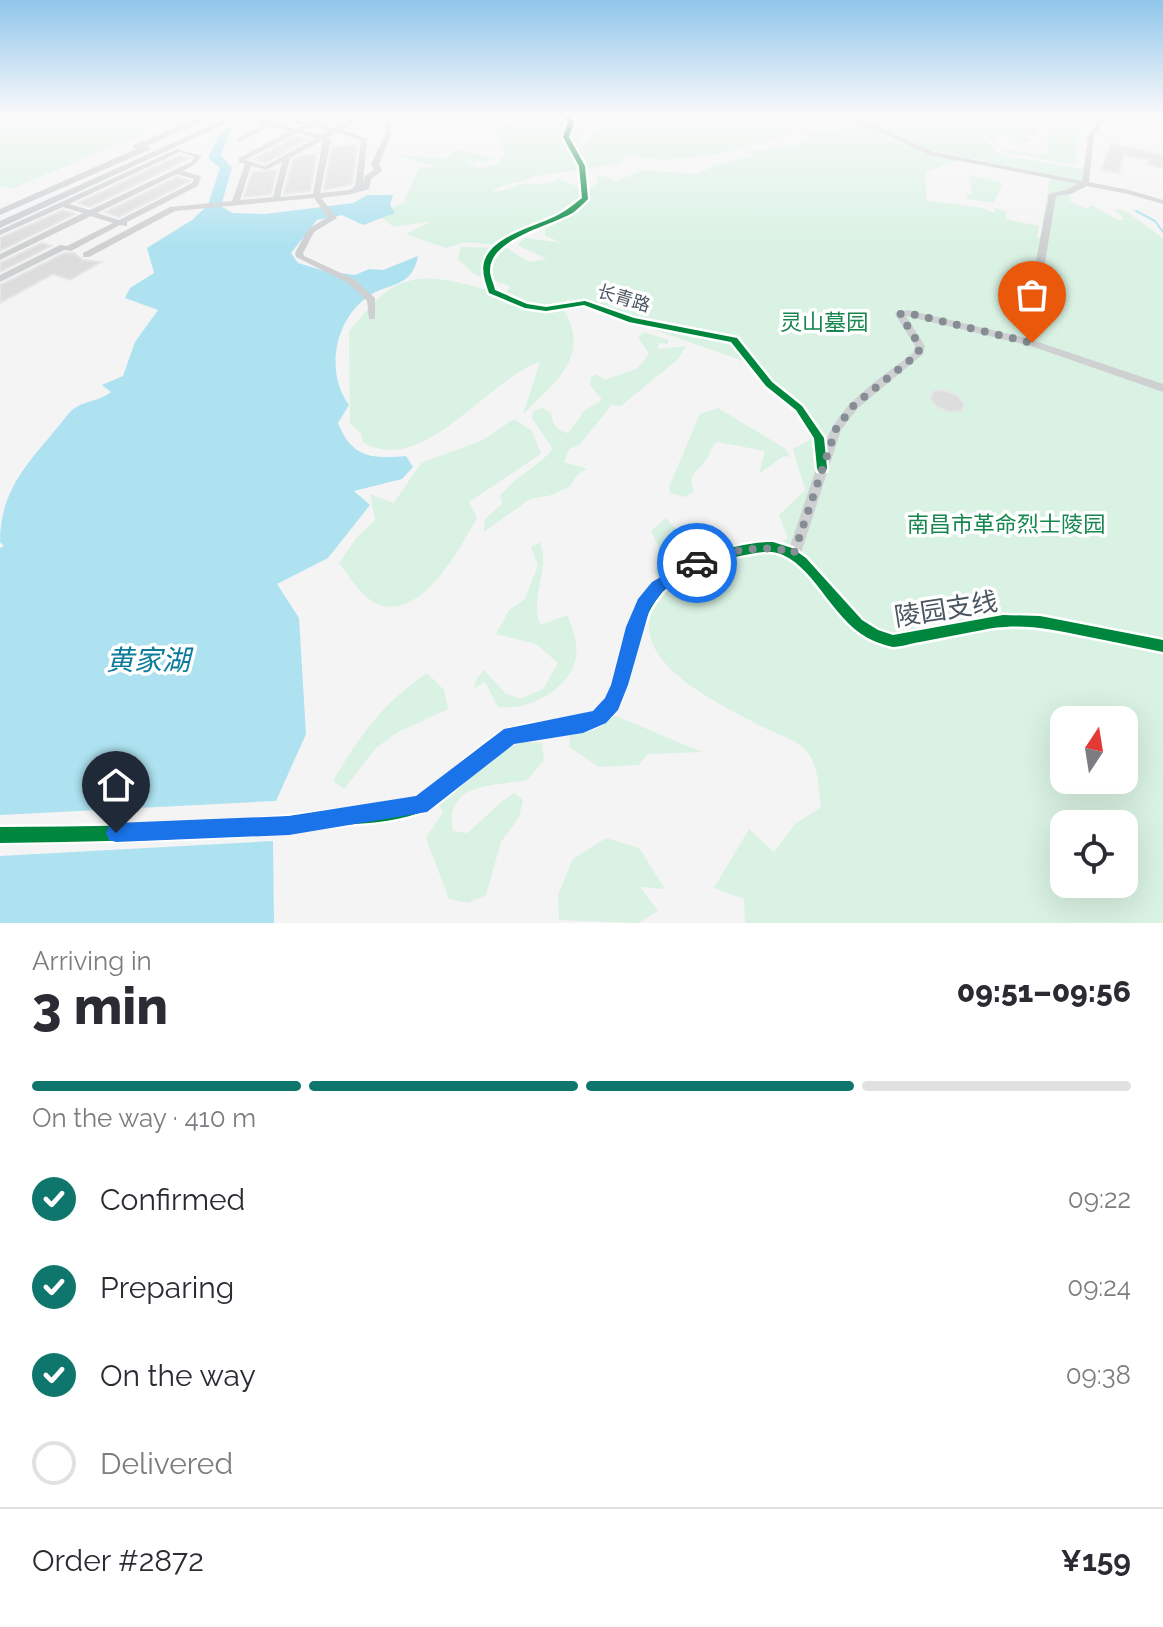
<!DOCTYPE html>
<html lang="en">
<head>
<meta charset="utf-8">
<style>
  body { margin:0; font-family:Raleway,"Noto Sans SC",sans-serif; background:#f7f7f7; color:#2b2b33; height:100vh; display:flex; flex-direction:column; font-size:30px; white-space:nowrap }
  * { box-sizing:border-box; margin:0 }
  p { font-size:26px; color:#7c7c81 }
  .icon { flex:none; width:44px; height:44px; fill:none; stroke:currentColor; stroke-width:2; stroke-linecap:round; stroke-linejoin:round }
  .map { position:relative; height:923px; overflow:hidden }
  .details { display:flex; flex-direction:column; background:#fff; flex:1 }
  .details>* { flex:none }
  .needle { width:52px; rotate:12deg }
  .buttons { position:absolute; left:1050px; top:706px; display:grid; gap:16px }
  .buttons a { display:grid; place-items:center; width:88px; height:88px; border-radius:16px; background:#fff; box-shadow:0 8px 32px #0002; font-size:40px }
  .pin { position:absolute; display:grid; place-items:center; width:68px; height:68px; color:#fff; margin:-82px -34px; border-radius:50% 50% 50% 0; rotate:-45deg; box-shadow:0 0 8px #0007 }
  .pin .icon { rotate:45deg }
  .courier { position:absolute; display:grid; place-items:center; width:80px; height:80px; margin:-40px; border:6px solid #1a73e8; border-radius:50%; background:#fff; color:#222; box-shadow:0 2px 10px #0007 }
  .summary em { font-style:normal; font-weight:800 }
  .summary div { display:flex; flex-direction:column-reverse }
  .summary { display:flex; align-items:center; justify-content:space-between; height:136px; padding:0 32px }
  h1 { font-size:52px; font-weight:800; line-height:60px }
  .bar { display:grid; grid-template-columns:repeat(4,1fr); gap:12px 8px; align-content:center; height:96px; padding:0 32px }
  .bar i { height:10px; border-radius:6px; background:#e1e1e2 }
  .bar .on { background:#0f766e }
  .bar p { grid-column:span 4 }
  .line { display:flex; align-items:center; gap:20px; padding:0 32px; border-top:2px solid #e1e1e2 }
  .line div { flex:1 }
  ol { padding:0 32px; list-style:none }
  li { display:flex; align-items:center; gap:24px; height:88px }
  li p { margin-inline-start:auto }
  li .icon { padding:8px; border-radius:50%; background:#0f766e; color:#fff; stroke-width:4 }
  li:last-child { color:#7c7c81 }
  li i { width:44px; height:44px; border:4px solid #e1e1e2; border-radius:50% }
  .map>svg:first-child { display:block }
  .green { fill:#d9f2e3; fill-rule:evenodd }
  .water { fill:#aee2f0 }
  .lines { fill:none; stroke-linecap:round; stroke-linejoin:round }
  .stream { stroke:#aee2f0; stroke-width:2 }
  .building { fill:#ddddde; stroke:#e5e6e7; stroke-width:2 }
  .minor { fill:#ced0d2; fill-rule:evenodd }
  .major { fill:#caced1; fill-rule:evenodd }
  .cycleway-casing { stroke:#fff; stroke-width:5 }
  .cycleway { fill:#00873e; fill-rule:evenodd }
  .route { fill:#1a73e8 }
  .done { stroke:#868d94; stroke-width:8; stroke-dasharray:0 14.4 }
  .labels { text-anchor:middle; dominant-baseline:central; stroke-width:7; stroke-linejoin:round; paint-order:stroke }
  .far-street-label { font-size:18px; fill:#4a5661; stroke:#fff }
  .park-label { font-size:22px; fill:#17864f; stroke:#fff }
  .near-street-label { font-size:26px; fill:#4a5661; stroke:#fff }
  .near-water-label { font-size:28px; font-style:italic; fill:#0c7c9b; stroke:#fff }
</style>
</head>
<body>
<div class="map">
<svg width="1163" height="923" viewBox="0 0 1163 923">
  <rect width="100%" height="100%" fill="#f4f4f4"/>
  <path class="green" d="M4,116H141L139,123L149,132L13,188L0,186V118Z
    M523,116H591C591,130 577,141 568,150L576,152L600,128L603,121L598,116H800L797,129C753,151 672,168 624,154L627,158L617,164L535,176C521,184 505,181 492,191C504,192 507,188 518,185C532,181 546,188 558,179L586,190L598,183V175L616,181L645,170L696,174L715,165L754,156L744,148L760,151L799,144L809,138L801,133C815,126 831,136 848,132L819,119L802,121L801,116H844L889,137L884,135L888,138L958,160L926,172V199L930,201L982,208L995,213V208L1007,212L1005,219L1039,226L1037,237L1040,238L1050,178L1085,185L1069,193L1071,202L1087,209L1092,205L1120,221L1124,219L1115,209L1126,211L1163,238V923H745L744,899L714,888L749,829L774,852L795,824L821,807C818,786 819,765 805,749C796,740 778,734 767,729C709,699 594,647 680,576C706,554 764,558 788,538L779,515L805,490L793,449L810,440L799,409L752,364L569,300L560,304C595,353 556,382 523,414L540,362C487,379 423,478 363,442L361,433L350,424L349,331C361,318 374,300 389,290C425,266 467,286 505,295L510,286L475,275L458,259L461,247L506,248L529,262L547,259L517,245L526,238L563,243L545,236V229L561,221L498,245L465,242L446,248L406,234L432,221L393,227L379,215L404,202L419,168L439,167L395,155L445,159L453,151L464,150L495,160L465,162L481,169L500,162L505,153L495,132L485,134ZM1064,720H1124V780H1064ZM1064,824H1124V884H1064Z
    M852,116H963L1000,155L1084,169L1081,181L929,150Z
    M1003,116H1026L1035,120V137L1030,133L1023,134L1034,140L1022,145L1006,135L994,134L999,146L993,144L976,125L1030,126L1024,121L1015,120L1016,123L1013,124L992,120L998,117L1012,121L1011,117Z
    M1044,116H1090L1088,129L1082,130L1075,147L1078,163L1068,164L1007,153L1000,149L1048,155L1046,139L1055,131Z
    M969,175L1003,183L994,203L967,199V195H972Z
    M644,332L668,340V344L659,343L658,349L686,346L678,359L621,406L612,405L579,445L569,449L564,462L587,469L578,474L570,486L552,495L530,499L484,532L485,519L502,504L500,496C516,476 537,467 553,449L532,418L533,411L542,408L551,413C553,424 556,431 568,433L585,410L602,400L590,385L591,377L596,374L605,380L638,368L649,354L638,337Z
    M718,408L786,449L790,457L784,456L759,474L765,451L717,442C711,448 711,451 707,458C700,472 686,472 694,491L685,497L670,493L669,487L700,414Z
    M514,419L532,431L541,454L469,502L477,518C460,548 425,615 383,606C364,602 350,577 339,563L357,537L375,520L370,494L394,503L421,463L483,440Z
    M666,518L691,546V559L658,579L655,572L660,550L651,531Z
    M540,542C551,571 528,600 541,625L567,615C573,628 578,643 576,657C570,690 528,711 498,707L485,682L474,689L476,680L484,670L505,693L521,699L543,689L558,663L536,644L496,634L509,610L525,599L538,565L531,547Z
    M427,673L444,690L448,709L398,732L376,748L344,789L333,781C361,734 381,705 427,673Z
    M616,716L702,752L648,754L639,765L599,767L569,747L570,735Z
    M524,742L542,743L544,760L527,780C494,786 443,782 453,831L467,833C484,820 496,804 514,793L523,800L519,817L501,842L486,895L468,903L449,899L426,838L443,812L437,801L509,747Z
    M606,838L639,848L665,889L640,887L658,911L638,923L559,920L558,895L573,859Z"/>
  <path class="water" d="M235,124H239L231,129L221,155L232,168L221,206L232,213L266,214L353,203L367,195H393L390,205L395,213L363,225L342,215L317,220L291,253L298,263L325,271L355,275L369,269L383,270L418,256C412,288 390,282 369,296C334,319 325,373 349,405L338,423C352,458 372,459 406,456L413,467L402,479L354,491L370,505L328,558L277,584L299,618L306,734L276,801L0,815V548L4,546L0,542C0,484 35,457 69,413C81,400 97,403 111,392L102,385L123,376L135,342L158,310L125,298L130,288L154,273L147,248L192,220L208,205L220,168L208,158L220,132Z
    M273,841L274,923H0V856Z"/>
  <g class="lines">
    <path class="stream" d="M1136,211L1155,221L1163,232"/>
  </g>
  <path class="building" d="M297,136L308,139L265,163L253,159Z
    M1111,144L1163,155V168L1148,164L1149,160L1124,155L1119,173L1101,170Z
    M357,145L352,184L324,190L332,147Z
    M317,154L310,191L284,194L293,160L301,156Z
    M180,155L190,158L90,207L78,203Z
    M277,170L271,194L244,197L252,172Z
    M177,177L190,181L119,217L105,212Z
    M63,210L75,214L0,251V238Z
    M42,243L51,246L0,272V263Z
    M64,253H74L83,260L101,262L70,280L53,274L0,303V285Z
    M943,390L957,395L964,404L962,411L950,412L937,407L930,398L933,391Z"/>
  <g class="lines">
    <path class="minor" d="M235,116L272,121L295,129L304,125L272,116C284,116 299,122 308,122C316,121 321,116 329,116L316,123L335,128L358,116H366L342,130L367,139L363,184L365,176L374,170L371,164L385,135L384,116H390L391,135L379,164L382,171L371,179L369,189L352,194L321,198L337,218L314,232L303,253L304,256L354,279L375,298V319H369L367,301L348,283L296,257L295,253L308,229L328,217L314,198L175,211L89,257H83V253L170,207L232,201L245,164L239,162V158L290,131L271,126L241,141H237V139L264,125ZM311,126L330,131L321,135L302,130ZM337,132L361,140L355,186L350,190L320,193L331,139L328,137ZM297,133L316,138L265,166L245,160ZM323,140L313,194L280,197L290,158ZM282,162L273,197L240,200L251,166L266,170Z
      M562,116H569L574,122L569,137L586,166L589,199L575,212L504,246L494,257L491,271L496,289L527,303L546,306L585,300L634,318L738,338L773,381L803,405L823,435L825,443C840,402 880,379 913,353L915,346L895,314L897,312L908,310L1026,338L1031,286L1049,194L1066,190L1078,184L930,155L845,116H854L934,152L1082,181L1088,136L1101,116H1107L1094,136L1089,182L1129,190L1163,200V204L1128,194L1087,186L1071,194L1056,196L1041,286L1035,341L1163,384V392L1031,346L906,316L925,346L923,354L858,408L841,430L801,553C835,578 850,621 893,634L1003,614L1040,615L1163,639V653C1115,643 1053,625 1005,628C977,629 947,638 919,643C912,645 901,648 893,648C888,648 879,644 874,642C834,627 818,572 783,555C773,551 760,553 750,555C665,570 649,595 629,675C626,692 620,712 605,722C578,741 544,731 515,743C478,758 457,799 419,814C392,824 362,824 334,828C223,842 112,842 0,844V826C114,824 226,822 339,809C364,806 394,807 417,797C450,781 470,746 504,730C531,718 569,725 592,712C607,703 611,686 615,670C632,606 644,573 713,552C739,545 762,538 790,546L816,469L813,438L795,411L765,387L731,342L629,322L584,306L546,312L525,309L487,291L482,271L486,256L498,243L569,208L581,198L578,166L563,137L568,122Z
      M177,149L202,156L195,164L183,171L201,176L198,186L127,222V226L120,225L71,251L64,250L0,282V275L60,245L67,246L113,223L91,216L0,260V254L83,213L63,207L0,235V230ZM180,152L195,157L191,162L90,210L69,204ZM177,174L194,179L192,183L119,220L97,213Z"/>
    <path class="major" d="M204,116H214L147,146L150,148L149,150L0,215V209L136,149L133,147L134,145Z
      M232,116H242L0,228V221Z"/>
    <g class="cycleway-casing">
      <path id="cycleway" d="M563,116H568L574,122L569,137L585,166L588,199C584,203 579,208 574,212C552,226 489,238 490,271C490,277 494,284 495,290L527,304L546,307L585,301L634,318L737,338L772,382L802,406L824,438L827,468L826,471H818L817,468L814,438L796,410L766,386L731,342L629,322L584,305L546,311L525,308L489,293C485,281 480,269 486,257C497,235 536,226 556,216C566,211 573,205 582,198L579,166L563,137L568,122Z
        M773,542L792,548L806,558L862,620L878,630L893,635L1003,615L1040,616L1163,640V652C1137,647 1111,641 1084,636C1058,631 1032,625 1005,627C994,627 983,630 972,632C955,635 937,639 920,642C912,643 901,647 893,647C888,646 879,643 874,641C835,625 817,570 783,555C772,550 761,552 750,554C666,569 648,593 629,674C625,690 620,710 605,720C579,740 544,730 515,741C477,756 457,798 419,813C392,823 362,823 333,826C223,841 112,841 0,843V827C111,826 222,826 332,811C359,808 390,809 415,799C448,786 472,745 507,731C533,719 573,726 595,712C614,699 615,673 621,652C638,595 655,571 714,553C733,547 753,542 773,542Z"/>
    </g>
    <use href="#cycleway" class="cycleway"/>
  </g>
  <linearGradient id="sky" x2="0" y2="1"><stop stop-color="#91c6eb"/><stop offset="0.47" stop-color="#fafafa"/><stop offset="1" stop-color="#fafafa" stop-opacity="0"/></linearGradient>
  <rect width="1163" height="246" fill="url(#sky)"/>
  <path class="route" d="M697,556L702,558V567L663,591L650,608L628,685L618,710L606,723L583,733L514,744L427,812L289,835L116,842L109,840L106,833L109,826L116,823L289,816L416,796L504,729L593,711L605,698L611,685L626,627L638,599L652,582Z"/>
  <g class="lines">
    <path class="done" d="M697,563C725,551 765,543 794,553L836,429L854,405L918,354L920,346L900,314L908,313L1032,343"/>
  </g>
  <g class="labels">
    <g class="far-street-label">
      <text transform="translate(624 298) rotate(17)">长青路</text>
    </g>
    <g class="park-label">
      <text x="824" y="322">灵山墓园</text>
      <text x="1006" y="524">南昌市革命烈士陵园</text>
    </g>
    <g class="near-street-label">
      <text transform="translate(946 609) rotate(-9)">陵园支线</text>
    </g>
    <g class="near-water-label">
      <text x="148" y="660">黄家湖</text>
    </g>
  </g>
</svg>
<div class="buttons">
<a><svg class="needle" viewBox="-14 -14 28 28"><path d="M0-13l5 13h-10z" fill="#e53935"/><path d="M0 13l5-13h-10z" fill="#7c7c81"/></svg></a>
<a><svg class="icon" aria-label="locate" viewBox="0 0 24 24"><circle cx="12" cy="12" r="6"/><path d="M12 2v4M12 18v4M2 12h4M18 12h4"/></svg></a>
</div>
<div class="pin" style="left:1032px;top:343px;background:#ea580c"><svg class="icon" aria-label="bag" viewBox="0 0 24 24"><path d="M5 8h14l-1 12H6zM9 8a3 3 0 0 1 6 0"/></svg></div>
<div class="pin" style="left:116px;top:833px;background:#1f2937"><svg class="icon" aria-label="home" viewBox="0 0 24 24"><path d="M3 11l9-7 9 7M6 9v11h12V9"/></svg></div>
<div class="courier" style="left:697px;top:563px"><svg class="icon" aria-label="car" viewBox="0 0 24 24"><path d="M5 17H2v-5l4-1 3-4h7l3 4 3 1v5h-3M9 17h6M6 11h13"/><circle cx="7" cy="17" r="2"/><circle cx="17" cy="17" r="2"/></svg></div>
</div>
<section class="details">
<div class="summary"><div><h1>3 min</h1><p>Arriving in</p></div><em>09:51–09:56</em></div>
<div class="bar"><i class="on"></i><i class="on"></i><i class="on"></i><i></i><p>On the way · 410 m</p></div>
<ol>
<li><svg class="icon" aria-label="check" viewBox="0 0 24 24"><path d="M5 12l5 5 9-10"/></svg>Confirmed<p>09:22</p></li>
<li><svg class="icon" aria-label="check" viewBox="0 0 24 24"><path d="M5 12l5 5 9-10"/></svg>Preparing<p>09:24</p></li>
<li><svg class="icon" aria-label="check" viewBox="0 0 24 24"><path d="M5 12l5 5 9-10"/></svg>On the way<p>09:38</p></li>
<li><i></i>Delivered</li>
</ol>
<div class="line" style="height:104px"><div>Order #2872</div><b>¥159</b></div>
</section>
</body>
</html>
